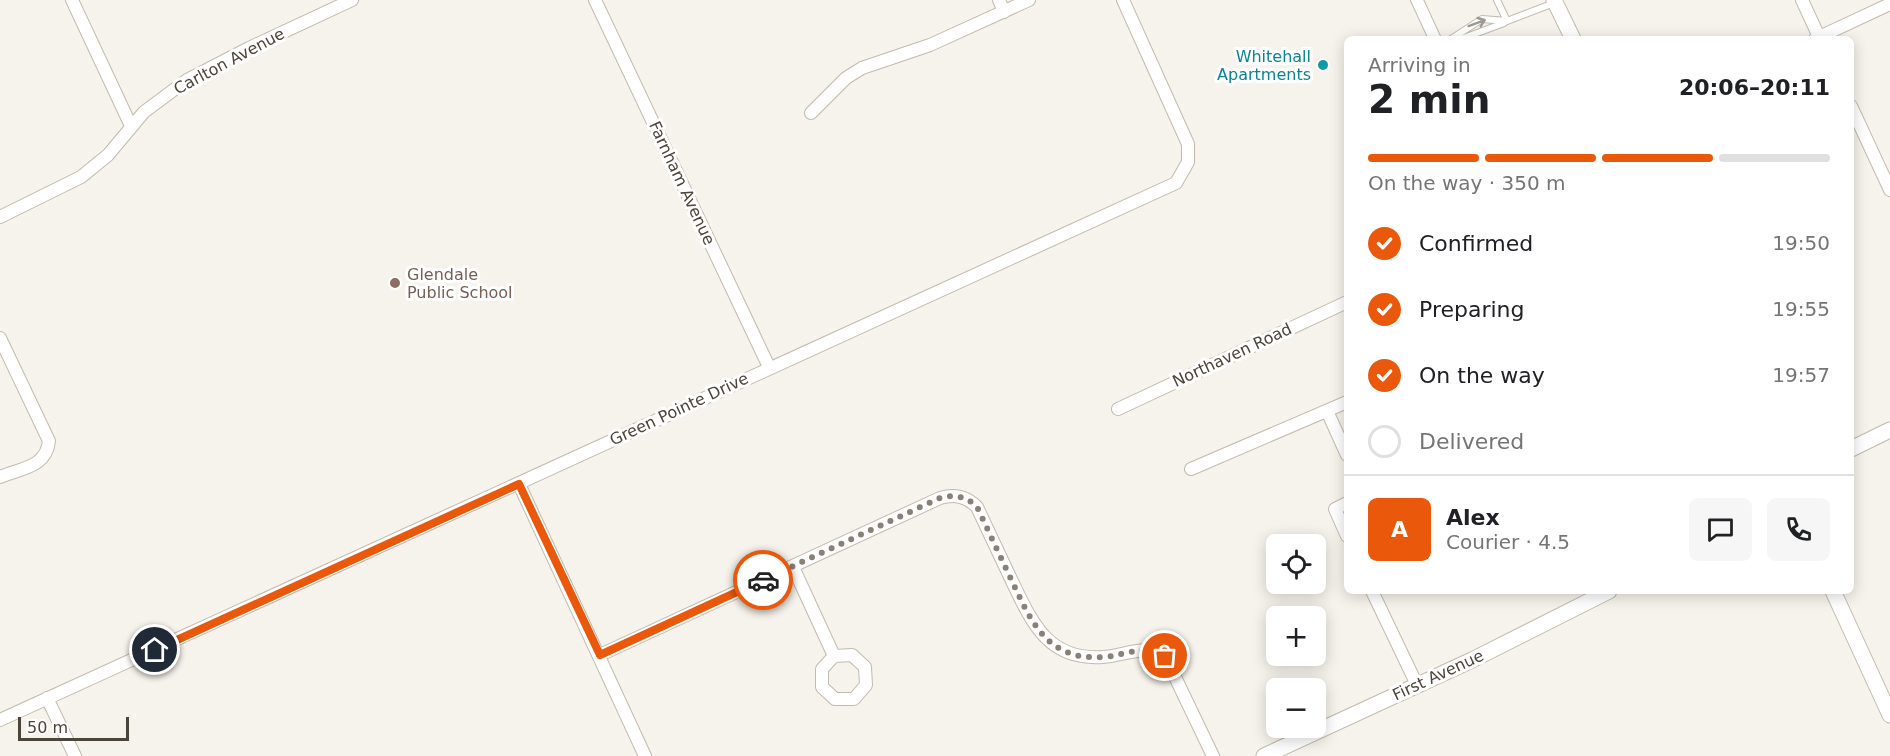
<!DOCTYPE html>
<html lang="en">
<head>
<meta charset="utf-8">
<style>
  body { margin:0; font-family:"DejaVu Sans",sans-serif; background:#f6f6f6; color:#202124; height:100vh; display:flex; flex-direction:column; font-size:22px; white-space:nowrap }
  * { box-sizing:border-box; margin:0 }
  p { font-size:20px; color:#757577 }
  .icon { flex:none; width:33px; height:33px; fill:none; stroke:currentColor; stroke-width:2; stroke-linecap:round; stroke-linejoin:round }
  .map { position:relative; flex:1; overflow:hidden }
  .sheet { position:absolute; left:1344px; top:36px; width:510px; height:558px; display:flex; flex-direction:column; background:#fff; border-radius:9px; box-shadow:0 3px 15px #0003 }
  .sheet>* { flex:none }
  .tools { position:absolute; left:1266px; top:534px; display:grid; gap:12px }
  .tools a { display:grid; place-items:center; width:60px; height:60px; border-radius:9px; background:#fff; box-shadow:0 3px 15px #0003; font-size:30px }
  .scale { position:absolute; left:18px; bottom:15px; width:111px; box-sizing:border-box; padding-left:6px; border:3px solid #4b4439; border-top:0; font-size:16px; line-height:21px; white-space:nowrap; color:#4b4439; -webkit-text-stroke:4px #fff; paint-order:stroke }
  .pin { position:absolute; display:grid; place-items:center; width:51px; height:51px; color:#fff; margin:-26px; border:3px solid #fff; border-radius:50%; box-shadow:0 2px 6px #0007 }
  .courier { position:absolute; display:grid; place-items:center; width:60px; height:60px; margin:-30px; border:4px solid #ea580c; border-radius:50%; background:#fff; color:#222; box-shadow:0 2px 8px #0007 }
  .headline em { font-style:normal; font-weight:700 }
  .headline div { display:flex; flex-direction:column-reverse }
  .headline { display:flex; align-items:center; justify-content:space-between; height:102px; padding:0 24px }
  h1 { font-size:39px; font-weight:700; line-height:45px }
  .bar { display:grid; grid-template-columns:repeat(4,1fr); gap:9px 6px; align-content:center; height:72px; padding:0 24px }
  .bar i { height:8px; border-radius:4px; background:#e0e0e0 }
  .bar .on { background:#ea580c }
  .bar p { grid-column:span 4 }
  .line { display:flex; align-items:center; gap:15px; padding:0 24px; border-top:2px solid #e0e0e0 }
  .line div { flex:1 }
  .round { display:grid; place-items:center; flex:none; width:63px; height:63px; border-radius:9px; background:#f6f6f6 }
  ol { padding:0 24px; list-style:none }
  li { display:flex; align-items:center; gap:18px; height:66px }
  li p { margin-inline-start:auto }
  li .icon { padding:6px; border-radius:50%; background:#ea580c; color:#fff; stroke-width:4 }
  li:last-child { color:#757577 }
  li i { width:33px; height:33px; border:3px solid #e0e0e0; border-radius:50% }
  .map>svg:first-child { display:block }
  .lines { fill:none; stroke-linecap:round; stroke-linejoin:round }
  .service-casing { stroke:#c2bbae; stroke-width:8 }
  .minor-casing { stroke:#c2bbae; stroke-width:14 }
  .tertiary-casing { stroke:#c2bbae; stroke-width:17 }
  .service { stroke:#fff; stroke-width:6 }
  .minor { stroke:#fff; stroke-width:12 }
  .tertiary { stroke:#fff; stroke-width:15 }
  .oneway { stroke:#9c9892 }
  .done { stroke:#878178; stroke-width:6; stroke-dasharray:0 10.8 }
  .route { stroke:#ea580c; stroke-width:8 }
  .culture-dot { fill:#0f9aa8; stroke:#fff; stroke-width:2 }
  .education-dot { fill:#8d6e63; stroke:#fff; stroke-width:2 }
  .labels { text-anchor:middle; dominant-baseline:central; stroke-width:6; stroke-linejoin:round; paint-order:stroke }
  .culture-label { font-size:16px; fill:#0d838f; stroke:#fff; text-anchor:end }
  .street-label { font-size:16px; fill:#4b4439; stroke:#fff }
  .education-label { font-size:16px; fill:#785e54; stroke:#fff; text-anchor:start }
</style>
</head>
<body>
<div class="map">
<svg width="1890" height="756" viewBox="0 0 1890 756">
  <rect width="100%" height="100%" fill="#f6f3ec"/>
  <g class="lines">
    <g class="service-casing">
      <path id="service" d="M1414,0L1432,39
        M1420,0L1438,39
        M1497,0L1507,21L1554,3
        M1451,39L1482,19L1507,21
        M1461,39L1504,23"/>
    </g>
    <g class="minor-casing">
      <path id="minor" d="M72,0L131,126
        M595,0L769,367
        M999,0L1004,12
        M1802,0L1820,39
        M1815,39L1890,4
        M1851,106L1890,190
        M811,113L846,78L862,68L930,45L1029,0
        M0,217L81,177L108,155L144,112L187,80L249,48L352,0
        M0,338L49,441C46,468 21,468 0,477
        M1118,409L1347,302
        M1327,411L1347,455
        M1191,469L1347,402
        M519,484L645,756
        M1347,503L1335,509L1347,536
        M793,567L834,656L852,655L865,667L866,685L854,699H835L822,687V669L834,656
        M1372,591L1417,685
        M600,655L940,498C955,494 966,496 977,507C988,530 999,554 1010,577C1031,620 1046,661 1103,657C1123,656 1147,643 1165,656L1213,756
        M47,698L75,756
        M0,720L1176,183L1188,162V144L1123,0"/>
    </g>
    <g class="tertiary-casing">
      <path id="tertiary" d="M1554,0L1573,39
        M1851,449L1890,430
        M1833,591L1890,715
        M1264,756L1472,660L1609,591"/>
    </g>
    <use href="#service" class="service"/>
    <use href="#minor" class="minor"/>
    <use href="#tertiary" class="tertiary"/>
  </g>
  <defs><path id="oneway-shaft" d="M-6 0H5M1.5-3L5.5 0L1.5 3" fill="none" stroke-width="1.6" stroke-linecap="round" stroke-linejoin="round" transform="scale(1.5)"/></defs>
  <use class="oneway" href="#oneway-shaft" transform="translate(1477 23) rotate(-20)"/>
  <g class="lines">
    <path class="done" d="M763,580L940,498C954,494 966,496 977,507C988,530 999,554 1010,577C1031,621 1046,661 1103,657C1123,656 1147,643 1165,656"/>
    <path class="route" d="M155,650L519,484L600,655L763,580"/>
  </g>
  <circle class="culture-dot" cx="1323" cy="65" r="6"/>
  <circle class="education-dot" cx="395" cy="283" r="6"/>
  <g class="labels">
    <g class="culture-label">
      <text x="1311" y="56">Whitehall<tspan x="1311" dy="18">Apartments</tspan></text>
    </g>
    <g class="street-label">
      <text transform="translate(229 61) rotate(-28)">Carlton Avenue</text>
      <text transform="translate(682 183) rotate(65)">Farnham Avenue</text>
      <text transform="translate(1232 355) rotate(-25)">Northaven Road</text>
      <text transform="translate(679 409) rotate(-25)">Green Pointe Drive</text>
      <text transform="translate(1438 675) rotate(-25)">First Avenue</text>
    </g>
    <g class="education-label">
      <text x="407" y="274">Glendale<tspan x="407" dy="18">Public School</tspan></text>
    </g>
  </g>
</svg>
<div class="tools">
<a><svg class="icon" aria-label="locate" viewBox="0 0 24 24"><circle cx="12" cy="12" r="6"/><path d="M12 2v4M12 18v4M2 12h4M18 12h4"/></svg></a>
<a>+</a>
<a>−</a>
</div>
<div class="scale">50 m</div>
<div class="pin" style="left:1165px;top:656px;background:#ea580c"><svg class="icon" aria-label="bag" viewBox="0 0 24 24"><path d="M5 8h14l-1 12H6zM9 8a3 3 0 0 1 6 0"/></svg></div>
<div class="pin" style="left:155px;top:650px;background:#1f2937"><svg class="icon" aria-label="home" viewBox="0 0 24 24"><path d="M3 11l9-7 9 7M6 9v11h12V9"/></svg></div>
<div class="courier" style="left:763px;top:580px"><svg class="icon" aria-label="car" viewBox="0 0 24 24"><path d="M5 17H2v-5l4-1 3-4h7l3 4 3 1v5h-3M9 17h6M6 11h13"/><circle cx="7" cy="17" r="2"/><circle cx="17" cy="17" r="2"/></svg></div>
<section class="sheet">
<div class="headline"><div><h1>2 min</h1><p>Arriving in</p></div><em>20:06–20:11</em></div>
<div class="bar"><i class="on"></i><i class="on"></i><i class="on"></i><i></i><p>On the way · 350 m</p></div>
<ol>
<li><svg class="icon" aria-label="check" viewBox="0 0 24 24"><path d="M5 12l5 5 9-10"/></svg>Confirmed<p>19:50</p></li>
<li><svg class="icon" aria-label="check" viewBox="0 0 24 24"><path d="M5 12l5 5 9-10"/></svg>Preparing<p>19:55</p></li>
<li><svg class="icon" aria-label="check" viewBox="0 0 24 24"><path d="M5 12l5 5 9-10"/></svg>On the way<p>19:57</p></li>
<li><i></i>Delivered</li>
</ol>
<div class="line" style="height:108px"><b class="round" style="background:#ea580c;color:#fff">A</b><div><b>Alex</b><p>Courier · 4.5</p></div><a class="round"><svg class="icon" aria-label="chat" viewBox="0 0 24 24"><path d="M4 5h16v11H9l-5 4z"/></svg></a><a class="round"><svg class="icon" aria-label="phone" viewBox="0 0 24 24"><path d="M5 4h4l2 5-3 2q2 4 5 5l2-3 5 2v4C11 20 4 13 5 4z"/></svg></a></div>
</section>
</div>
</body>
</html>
